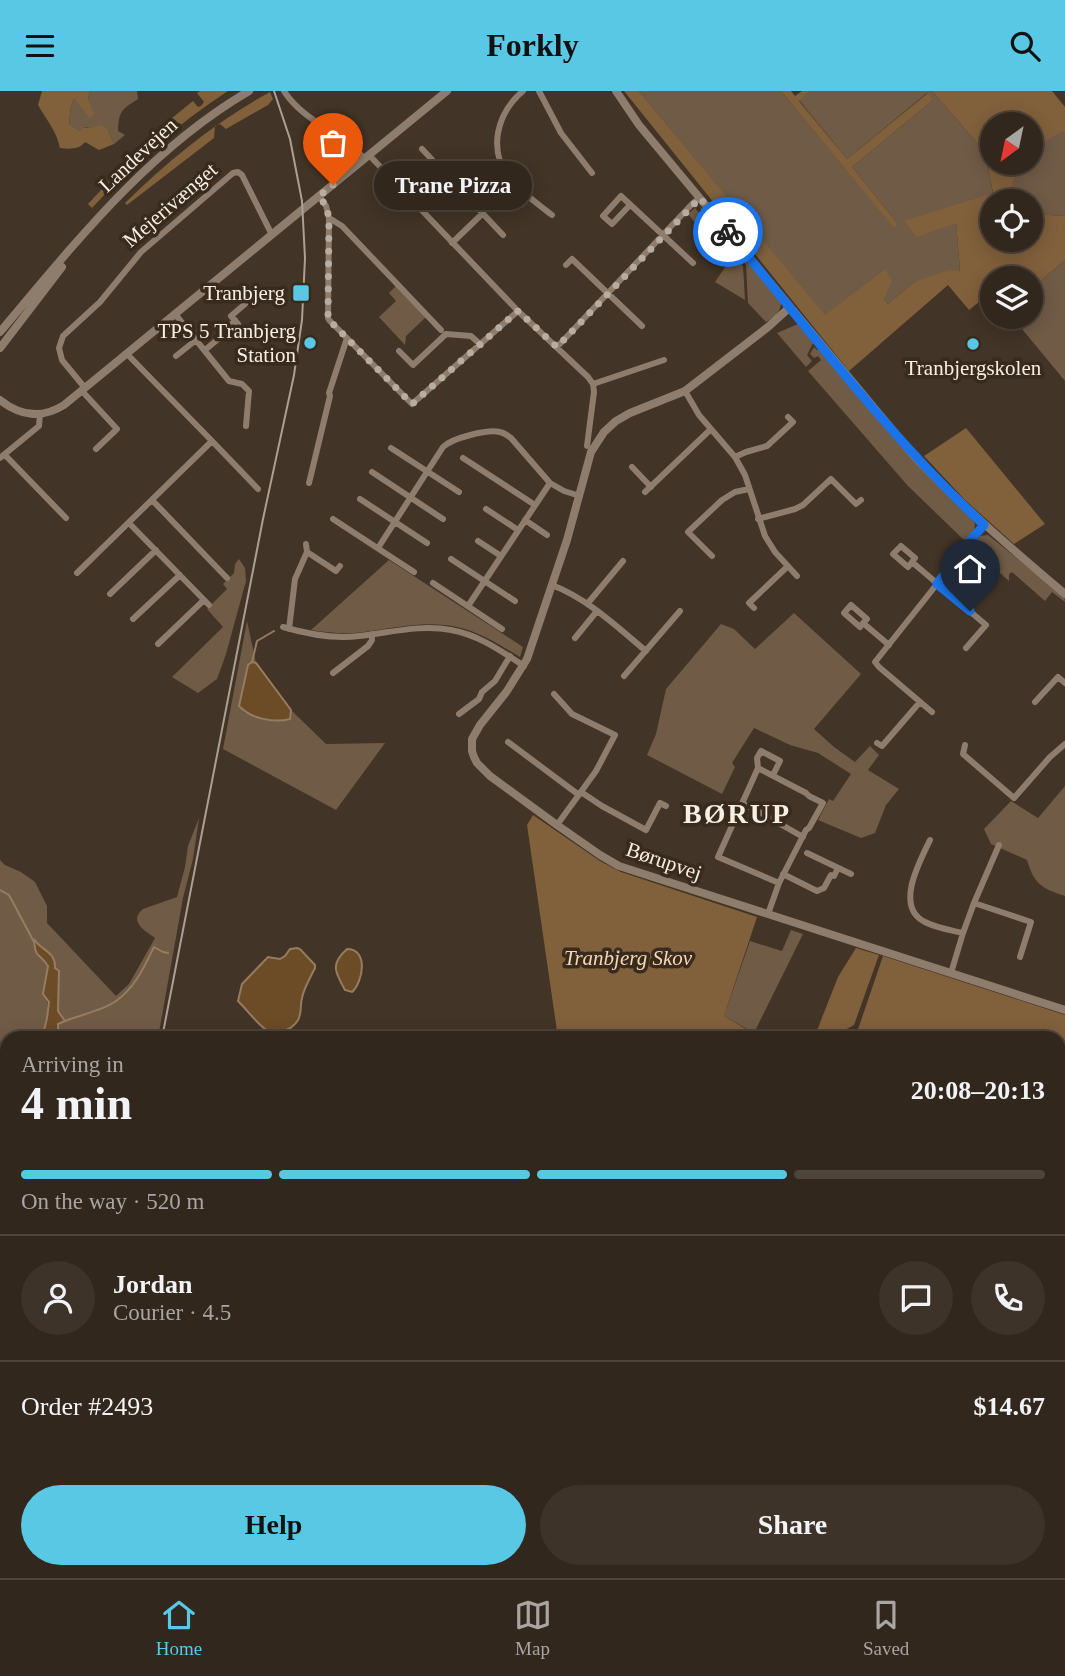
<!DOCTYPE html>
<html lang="en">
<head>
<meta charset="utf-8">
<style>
  body { margin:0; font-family:"Times New Roman",serif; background:#3d3329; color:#f1f3f6; height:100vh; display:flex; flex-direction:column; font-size:26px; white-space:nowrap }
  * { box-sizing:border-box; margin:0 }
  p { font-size:23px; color:#a8a5a3 }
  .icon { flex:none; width:38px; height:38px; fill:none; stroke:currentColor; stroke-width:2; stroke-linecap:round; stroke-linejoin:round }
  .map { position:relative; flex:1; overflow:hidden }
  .side { position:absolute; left:0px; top:940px; width:1066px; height:548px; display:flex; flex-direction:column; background:#32271c; border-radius:21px 21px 0 0; box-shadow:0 4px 18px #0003,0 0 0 2px #4d443b }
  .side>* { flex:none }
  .needle { width:46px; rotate:213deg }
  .tools { position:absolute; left:980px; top:21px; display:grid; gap:14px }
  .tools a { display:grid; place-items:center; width:63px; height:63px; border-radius:50%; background:#32271c; box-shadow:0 4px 18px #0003,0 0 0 2px #4d443b; font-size:35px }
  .pin { position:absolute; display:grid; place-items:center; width:60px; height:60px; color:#fff; margin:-72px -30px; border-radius:50% 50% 50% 0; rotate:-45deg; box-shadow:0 0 7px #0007 }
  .pin .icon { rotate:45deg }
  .courier { position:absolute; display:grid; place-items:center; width:70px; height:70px; margin:-35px; border:5px solid #1a73e8; border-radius:50%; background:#fff; color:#222; box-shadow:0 2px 9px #0007 }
  .bubble { position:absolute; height:49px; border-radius:24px; background:#32271c; box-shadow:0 4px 18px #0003,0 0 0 2px #4d443b; font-size:23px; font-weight:700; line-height:49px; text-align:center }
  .headline em { font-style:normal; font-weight:700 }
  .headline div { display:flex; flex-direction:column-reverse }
  .headline { display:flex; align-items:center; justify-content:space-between; height:119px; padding:0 21px }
  h1 { font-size:46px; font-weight:700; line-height:52px }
  .bar { display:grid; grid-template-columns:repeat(4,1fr); gap:10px 7px; align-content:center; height:84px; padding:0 21px }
  .bar i { height:9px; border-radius:5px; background:#4d443b }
  .bar .active { background:#59c8e5 }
  .bar p { grid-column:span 4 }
  .line { display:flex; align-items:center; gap:18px; padding:0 21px; border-top:2px solid #4d443b }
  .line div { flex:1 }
  .round { display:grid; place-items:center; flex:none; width:74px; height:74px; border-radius:37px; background:#3d3329 }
  .primary-button { display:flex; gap:14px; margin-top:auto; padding:14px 21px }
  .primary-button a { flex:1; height:80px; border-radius:42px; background:#59c8e5; color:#111; font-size:28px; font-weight:700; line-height:80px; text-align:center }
  .primary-button a+a { background:#3d3329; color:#f1f3f6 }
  header { display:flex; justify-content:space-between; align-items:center; height:91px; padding:0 21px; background:#59c8e5; color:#111; font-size:32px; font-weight:700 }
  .menu { display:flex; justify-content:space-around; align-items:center; height:98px; border-top:2px solid #4d443b; background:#32271c; font-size:19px; color:#a8a5a3 }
  .menu a { display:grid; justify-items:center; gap:4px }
  .menu .active { color:#59c8e5 }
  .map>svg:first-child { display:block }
  .green { fill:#705b46 }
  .forest { fill:#81603c }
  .water { fill:#6c4b27; stroke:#967c60; stroke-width:2 }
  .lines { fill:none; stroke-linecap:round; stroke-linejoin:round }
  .stream { stroke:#967c60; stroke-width:2 }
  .street { stroke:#8e7d6d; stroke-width:6 }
  .secondary { stroke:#8e7d6d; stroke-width:8 }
  .tram { stroke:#aba095; stroke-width:2 }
  .done { stroke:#b8ada2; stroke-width:7; stroke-dasharray:0 12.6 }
  .route { stroke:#1a73e8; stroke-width:9 }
  .poi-dot { fill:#59c8e5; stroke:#382a1c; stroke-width:2.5 }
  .labels { text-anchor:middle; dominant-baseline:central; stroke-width:7; stroke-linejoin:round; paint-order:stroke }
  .street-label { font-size:21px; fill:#f7eee4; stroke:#382a1c }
  .poi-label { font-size:21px; fill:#f7eee4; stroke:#382a1c; text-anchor:end }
  .park-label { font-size:21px; font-style:italic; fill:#f8d7b5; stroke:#382a1c }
  .district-label { font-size:28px; font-weight:bold; letter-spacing:2px; fill:#f7eee4; stroke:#382a1c }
</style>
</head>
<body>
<header><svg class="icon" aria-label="menu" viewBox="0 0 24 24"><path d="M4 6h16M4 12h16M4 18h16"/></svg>Forkly<svg class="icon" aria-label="search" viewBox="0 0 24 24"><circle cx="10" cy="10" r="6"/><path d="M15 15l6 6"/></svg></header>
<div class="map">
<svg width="1065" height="1487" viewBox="0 0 1065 1487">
  <rect width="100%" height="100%" fill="#423426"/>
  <path class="green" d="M90,0H137L138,8C121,19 119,20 118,40L125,44L114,53L108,39L86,36L80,40L69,33L71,14L74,8L80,13L88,8Z
    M639,0H781L894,136L898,133L852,76L933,9L927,2L847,68L799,9L810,0H932L985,61L993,103L956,131L960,181L914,191L888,213L884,208V179L825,225Z
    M1064,39L1065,41V125L1031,123V110H1009L1017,79L1023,72H1031C1031,53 1048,48 1064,39Z
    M699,116L707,120L781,211C781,222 774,226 766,231L748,212L746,174Z
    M695,117L743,175L745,209L715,191L728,172L688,123Z
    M1065,169V290L1012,226H1031V198Z
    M396,195L426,226L406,245L405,254L379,226L396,210L389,202Z
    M798,233L813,252L807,264L812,270L806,276L777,242Z
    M814,256L817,259L818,258L833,274L922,378L974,430C977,438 971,444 966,451L908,395L808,280L821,269L818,265L814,267L810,263Z
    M988,444L1064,505L1065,511L1052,501L1045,510L1012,481L1009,483V490L971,456L980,445Z
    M239,468L245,477L246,490L226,563L217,588L198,602L172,586L223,536L207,518L227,498L223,493L234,482L235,473Z
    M389,469L523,556L520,566C500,554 480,541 457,536C423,528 388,539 354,542C340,543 325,541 311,539Z
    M794,522L861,583L814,638L834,656L855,671L870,655L879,664L868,679L899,698L886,714L875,742L861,747L818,729L829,708L833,710L851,683L818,662L790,654L754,637L732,672L735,676L722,703L647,664L656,643L666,598L721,533L734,538L755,558Z
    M247,530L256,572L252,571L248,574L239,615L245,622L290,628L291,619L326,653L385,652L336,719L223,658Z
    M1065,695V805C1041,797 1034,793 1027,769L991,753L984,738L1011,710L1038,727Z
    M199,727L193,768L183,807L158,947H54L64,944L65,941L58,939V933L63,925L58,920L59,881L55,877C56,859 42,861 35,850C38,856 46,870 48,875C48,879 46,883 46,886C46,906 53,930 40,947H7V1072H2L0,1069V769L5,774L21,781L35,791L47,815V832L116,905L129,893L155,847C145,840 128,830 143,818L177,806L185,776L188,755Z
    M791,839L803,843L754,942L724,925L750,850L782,860Z
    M0,1137L7,1146V1228L0,1232Z
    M7,1337V1424L0,1417V1341Z
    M989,1480L1050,1481L1065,1487H987Z
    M64,1481H144L143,1487H70Z
    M152,1481V1480L211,1481L207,1487H151Z"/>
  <path class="forest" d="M42,0H90L88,8L94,23L90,27C82,20 81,14 74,8L71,14L69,33L80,40L83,37L93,36L101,34L108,39L114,53L99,59L85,51C79,59 69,58 60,57C57,41 46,28 38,14Z
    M200,0H228C177,33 133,72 92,117L88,113L156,40L193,10L198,16L201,15L204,11L197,2Z
    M624,0H639L825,224L885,178L892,189L884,208L888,213L914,191L948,179L960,180L956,132L917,146L904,130L993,102L985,61L932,0H1052L1065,16V41L1063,40L1035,56L1031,62V33H992V72H1023L1017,79L1009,110H992V149H1031V123L1065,125V169L1031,198V187H992V204L990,202L969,219L948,194L849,280Z
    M781,0H791L795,5L802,0H810L799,10L847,68L928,2L933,9L852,76L898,133L894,137Z
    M270,1L273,8L268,14L226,38L220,33L215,35L214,47L127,114L125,112C170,68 215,31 270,1Z
    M966,337L1045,433L1014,453L964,408L924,365Z
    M533,724L600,770L621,781L757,826L724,925L761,947H558L527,734Z
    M856,857L879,864L854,934L836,944L835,947H814L838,886Z
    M883,865L1065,924V1098H1059V947H855Z
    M1059,1119L1065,1120V1486L1050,1481L1059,1480Z
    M247,1481L492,1480L493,1487H243Z"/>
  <path class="water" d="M252,571L256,572L291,619L290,628C274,632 251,628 239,615L248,574Z
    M34,848C41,860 56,860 55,877L59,880L58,920L65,930L58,933V938L66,941C61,948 48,947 40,947L43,944L47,927L49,911L43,903L48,875C39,861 35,868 34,848Z
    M297,857L300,858L315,874V877C310,887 304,897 302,907C300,914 302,922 298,929C292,939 275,946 265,938C255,930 247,919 238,910L242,893L268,866L280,868L285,865L290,858Z
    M347,858C369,858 363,891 352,901L345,899C335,881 330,873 347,858Z"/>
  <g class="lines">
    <path class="stream" d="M252,571L257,550L274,540
      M0,799L9,804L34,851
      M65,930C80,924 104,919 116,910C135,897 144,876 154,856L163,861L168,862
      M139,1480L140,1483"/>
    <path class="street" d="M284,0C304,31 341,41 365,68
      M523,0C497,22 487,59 510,88C522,102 538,113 552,124
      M539,0L561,42L592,82
      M422,58L503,144
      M369,64L518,220L588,286L593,293L594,301L587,355
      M319,105L326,115L329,127L328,227L330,230L412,313L518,220
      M630,114L612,133L603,125L621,105L693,172
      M329,127L342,135L441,239
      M452,152L483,122
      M566,174L572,168L642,235
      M175,223L229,290L242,293L249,300L246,335
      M238,233L231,225L245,213
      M557,256L693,112L700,107
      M205,259L223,244L225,239L235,229
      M399,260L413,274L446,243L471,245L481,254
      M176,265L196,249
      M593,293L664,269
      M85,297L62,269L59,257L63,245L100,211L141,161L233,82L238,81L242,84L272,144
      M82,300L117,338L96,358
      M685,300L699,324L735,366L745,384L765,445L775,461L797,485
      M212,350L258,398
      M391,357L459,401
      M5,364L66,427
      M735,366L746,361L767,355L793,331L788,326
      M0,367L39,335L40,323
      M463,367L535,414
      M632,376L651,396
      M372,381L443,428
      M309,392L330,305L329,302L347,247
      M645,401L711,338
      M360,408L427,452
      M152,409L227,487
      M486,418L518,439
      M333,428L414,481
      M758,428L795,418L803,414L831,388L856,413L861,409
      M525,429L547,444
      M129,432L209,514
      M478,450L501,465
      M378,457L443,356C452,347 488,338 500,341C505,342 507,344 511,347L550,392L564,400L580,405
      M307,461L336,480L340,475
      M712,465L688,441L722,409L735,401L749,398
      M451,468L515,510
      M912,471L915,467L901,455L893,463L908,476L912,471L986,534L966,557
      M77,482L212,350L127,263
      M433,492L502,538
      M552,494C588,508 616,535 646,560
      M110,503L156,459
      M588,512L623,470
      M468,515L550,392
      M754,517L749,512L788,475
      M133,528L180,484
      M863,532L867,528L851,514L844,522L860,536L863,532L889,554
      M283,536C307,543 334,548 359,545C389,542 420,533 451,539C479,544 501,560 524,575
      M289,538L295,488L307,461L306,453
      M575,547L597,520
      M158,553L204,509
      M333,582L368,555L372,549V543
      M624,585L680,520
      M554,603L572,623L615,644L596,680L557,734
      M1035,611L1058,586L1065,592
      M932,621L879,576L875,571L937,493L967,453L984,434
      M459,623L479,608L482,601L495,590L510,565
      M508,651L579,704
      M877,652L882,655L920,611
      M965,654L963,663L1014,707L1050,666L1065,653
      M758,677L757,667L761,660L780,670L773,684
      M581,701L602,715L646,739L660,712L666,715
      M743,713L756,719L803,746
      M930,749C920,770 894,816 925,831C936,837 951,839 963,842L951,882
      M807,762L851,783
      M783,783L817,800L824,797L831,784L834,785L838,777
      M974,812L1031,831L1020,866
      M768,823L779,792L806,739L809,737L823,712L809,705L806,702L758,677L718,766L779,792
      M963,842L974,812L999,754
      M866,1480L874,1487
      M676,1487L681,1480"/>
    <path class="secondary" d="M616,0L639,34L915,366C962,415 1013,459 1065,503
      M790,216L768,236L685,300L630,322L616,330L604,341L591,361L567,449L527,568L507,600L480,634L472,648V660L474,666L477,672L490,685L557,734L600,764L619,775L1065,919
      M0,241C75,152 148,59 249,0
      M0,257L62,176
      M0,309C20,325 42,328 64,314L447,0
      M0,1424L7,1431
      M57,1480L64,1487"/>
    <path class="tram" d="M162,947L263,428L294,284L302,229L305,167L302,110L290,48L274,0
      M147,1487L148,1480"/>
  </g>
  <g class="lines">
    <path class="done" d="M333,94L319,105L326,115L329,127L328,226L330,230L412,313L518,220L557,256L700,107L728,141"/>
    <path class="route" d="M728,141C811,241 889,346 984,434L967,453L937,493L970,520"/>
  </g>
  <g class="poi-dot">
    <rect x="292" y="193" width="18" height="18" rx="3.5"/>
    <circle cx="310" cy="252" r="7"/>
    <circle cx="973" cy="253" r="7"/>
  </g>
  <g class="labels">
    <g class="street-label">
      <text transform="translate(138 64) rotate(-43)">Landevejen</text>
      <text transform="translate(170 114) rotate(-41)">Mejerivænget</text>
      <text transform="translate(664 770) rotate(19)">Børupvej</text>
    </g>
    <g class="poi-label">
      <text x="285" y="202">Tranbjerg</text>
      <text x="296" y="240">TPS 5 Tranbjerg<tspan x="296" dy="24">Station</tspan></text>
      <text x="973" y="277" text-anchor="middle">Tranbjergskolen</text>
    </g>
    <g class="park-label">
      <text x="628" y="867">Tranbjerg Skov</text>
    </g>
    <g class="district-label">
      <text x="737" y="722">BØRUP</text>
    </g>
  </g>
</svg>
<div class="tools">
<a><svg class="needle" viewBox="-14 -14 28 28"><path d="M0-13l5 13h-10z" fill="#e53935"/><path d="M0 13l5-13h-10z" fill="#a8a5a3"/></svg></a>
<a><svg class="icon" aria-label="locate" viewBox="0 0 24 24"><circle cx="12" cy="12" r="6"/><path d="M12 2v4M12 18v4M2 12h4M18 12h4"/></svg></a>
<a><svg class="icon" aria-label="layers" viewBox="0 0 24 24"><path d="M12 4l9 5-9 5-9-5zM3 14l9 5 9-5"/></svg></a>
</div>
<div class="pin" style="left:333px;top:94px;background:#ea580c"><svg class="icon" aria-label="bag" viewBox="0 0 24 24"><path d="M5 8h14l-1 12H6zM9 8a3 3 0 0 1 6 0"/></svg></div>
<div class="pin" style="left:970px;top:520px;background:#1f2937"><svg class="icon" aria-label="home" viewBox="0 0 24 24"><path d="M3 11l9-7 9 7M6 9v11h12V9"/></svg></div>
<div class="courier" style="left:728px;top:141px"><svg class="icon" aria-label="bike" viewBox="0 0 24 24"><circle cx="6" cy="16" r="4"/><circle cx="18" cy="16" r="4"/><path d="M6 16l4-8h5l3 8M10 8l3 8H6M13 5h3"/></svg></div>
<div class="bubble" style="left:374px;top:70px;width:158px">Trane Pizza</div>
<section class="side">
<div class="headline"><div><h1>4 min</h1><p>Arriving in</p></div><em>20:08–20:13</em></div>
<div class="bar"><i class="active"></i><i class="active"></i><i class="active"></i><i></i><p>On the way · 520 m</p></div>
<div class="line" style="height:126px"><a class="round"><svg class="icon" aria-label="person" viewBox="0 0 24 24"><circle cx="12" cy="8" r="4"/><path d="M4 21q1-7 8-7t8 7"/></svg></a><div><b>Jordan</b><p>Courier · 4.5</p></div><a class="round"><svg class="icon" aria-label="chat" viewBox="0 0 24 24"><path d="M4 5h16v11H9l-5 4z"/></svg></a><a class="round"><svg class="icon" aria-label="phone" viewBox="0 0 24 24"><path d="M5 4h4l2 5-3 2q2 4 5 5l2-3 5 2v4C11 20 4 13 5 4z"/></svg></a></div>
<div class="line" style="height:91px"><div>Order #2493</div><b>$14.67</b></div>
<div class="primary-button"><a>Help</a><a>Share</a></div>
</section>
</div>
<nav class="menu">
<a class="active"><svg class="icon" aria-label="home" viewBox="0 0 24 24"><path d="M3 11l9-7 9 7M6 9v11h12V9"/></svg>Home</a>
<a><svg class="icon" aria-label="map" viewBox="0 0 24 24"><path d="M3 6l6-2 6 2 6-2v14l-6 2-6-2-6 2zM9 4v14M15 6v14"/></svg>Map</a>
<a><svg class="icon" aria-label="saved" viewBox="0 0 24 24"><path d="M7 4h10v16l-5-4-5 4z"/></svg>Saved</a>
</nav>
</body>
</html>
